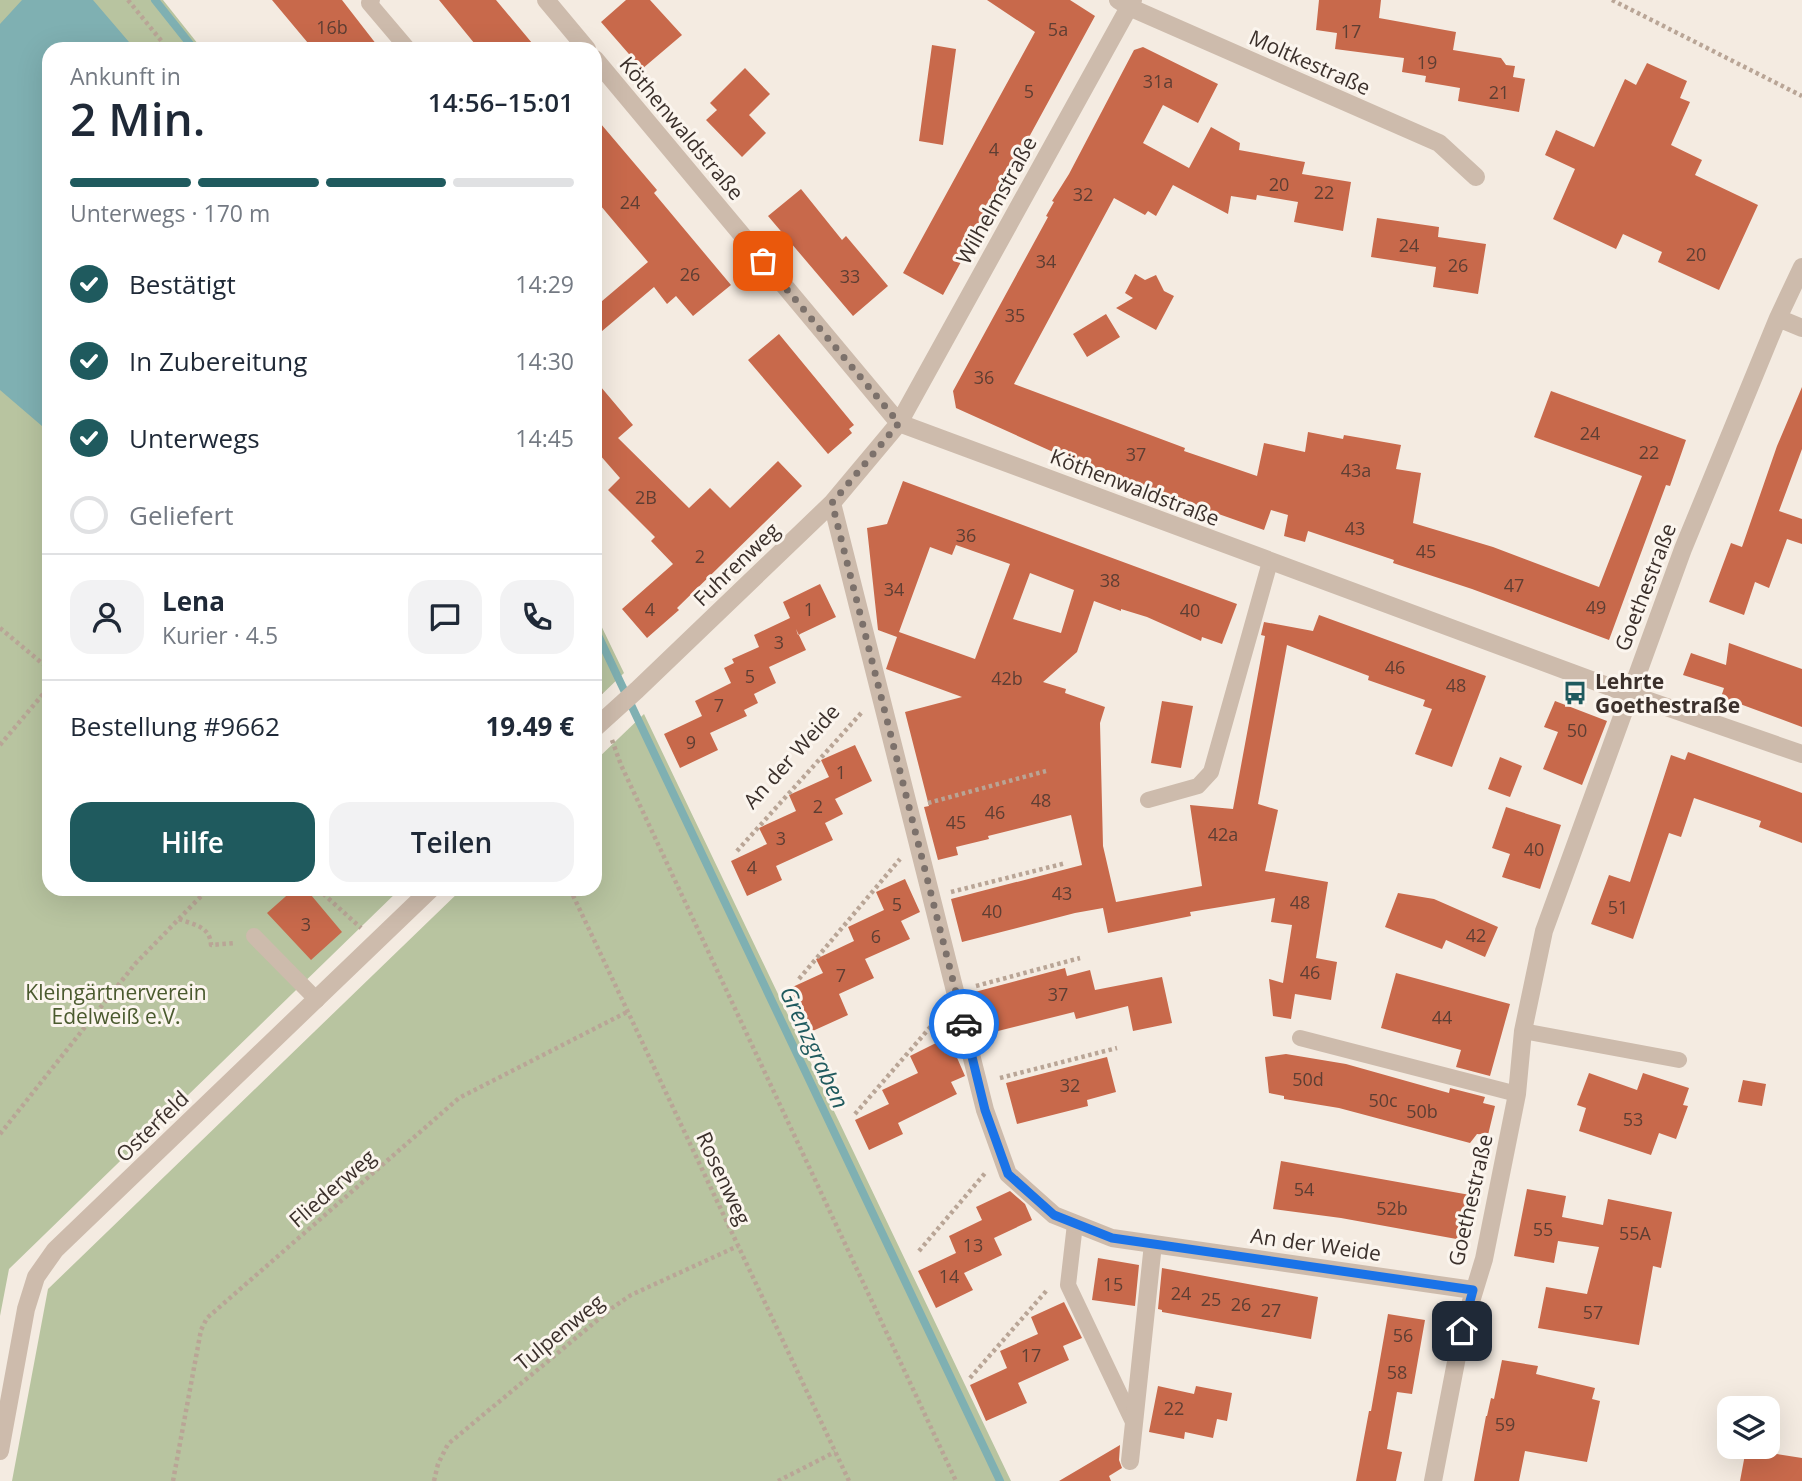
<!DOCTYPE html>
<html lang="de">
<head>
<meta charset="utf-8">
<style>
  body { margin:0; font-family:"Open Sans",sans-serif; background:#f2f2f3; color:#1f2937; height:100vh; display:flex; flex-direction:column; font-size:26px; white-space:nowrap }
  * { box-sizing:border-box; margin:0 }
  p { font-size:23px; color:#747a83 }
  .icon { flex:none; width:38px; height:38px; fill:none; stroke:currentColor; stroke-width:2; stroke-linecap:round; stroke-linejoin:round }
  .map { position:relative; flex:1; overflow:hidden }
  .details { position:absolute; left:42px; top:42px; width:560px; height:854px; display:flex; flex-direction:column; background:#fff; border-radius:21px; box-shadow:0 7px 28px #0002 }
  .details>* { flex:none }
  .buttons { position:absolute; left:1717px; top:1396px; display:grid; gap:14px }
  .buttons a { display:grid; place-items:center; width:63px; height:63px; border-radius:14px; background:#fff; box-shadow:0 7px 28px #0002; font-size:35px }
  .pin { position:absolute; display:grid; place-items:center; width:60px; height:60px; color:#fff; margin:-30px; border-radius:14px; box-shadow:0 4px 10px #0006 }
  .courier { position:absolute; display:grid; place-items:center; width:70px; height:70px; margin:-35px; border:5px solid #1a73e8; border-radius:50%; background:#fff; color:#222; box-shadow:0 2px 9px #0007 }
  .head em { font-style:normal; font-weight:600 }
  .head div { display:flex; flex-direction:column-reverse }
  .head { display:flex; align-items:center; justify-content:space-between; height:119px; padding:0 28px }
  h1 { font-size:46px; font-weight:600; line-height:52px }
  .bar { display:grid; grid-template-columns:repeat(4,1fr); gap:10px 7px; align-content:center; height:84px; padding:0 28px }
  .bar i { height:9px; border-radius:5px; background:#e0e1e3 }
  .bar .active { background:#1f5a5e }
  .bar p { grid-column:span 4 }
  .line { display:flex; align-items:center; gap:18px; padding:0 28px; border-top:2px solid #e0e1e3 }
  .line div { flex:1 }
  .round { display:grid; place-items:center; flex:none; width:74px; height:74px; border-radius:21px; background:#f2f2f3 }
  ol { padding:0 28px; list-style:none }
  li { display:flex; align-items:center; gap:21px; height:77px }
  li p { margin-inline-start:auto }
  li .icon { padding:7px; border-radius:50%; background:#1f5a5e; color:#fff; stroke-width:4 }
  li:last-child { color:#747a83 }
  li i { width:38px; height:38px; border:4px solid #e0e1e3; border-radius:50% }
  .cta { display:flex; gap:14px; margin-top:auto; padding:14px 28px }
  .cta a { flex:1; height:80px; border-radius:21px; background:#1f5a5e; color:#fff; font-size:28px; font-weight:600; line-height:80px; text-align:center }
  .cta a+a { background:#f2f2f3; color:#1f2937 }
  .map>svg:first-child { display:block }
  .green { fill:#b8c4a0 }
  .water { fill:#7fb0b2 }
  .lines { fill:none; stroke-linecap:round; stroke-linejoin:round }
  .stream { stroke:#7fb0b2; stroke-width:8 }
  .building { fill:#c8694b; fill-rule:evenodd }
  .path { stroke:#b9a596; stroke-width:4.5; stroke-dasharray:3.5 3.5; stroke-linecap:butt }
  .service { stroke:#cdbbac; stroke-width:16 }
  .minor { stroke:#cdbbac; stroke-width:18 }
  .done { stroke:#7c716b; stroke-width:7; stroke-dasharray:0 12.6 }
  .route { stroke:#1a73e8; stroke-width:9 }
  .labels { text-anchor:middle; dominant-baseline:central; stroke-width:6; stroke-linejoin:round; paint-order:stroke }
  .number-label { font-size:18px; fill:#5e3e33 }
  .street-label { font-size:21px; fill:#3b302b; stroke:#fbf5ee }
  .poi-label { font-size:21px; font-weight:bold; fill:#3b302b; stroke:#fbf5ee; text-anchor:start }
  .park-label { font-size:21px; fill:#4a5a2e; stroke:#fbf5ee }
  .water-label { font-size:23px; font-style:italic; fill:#1f5a5e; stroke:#fbf5ee }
</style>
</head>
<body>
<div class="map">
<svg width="1802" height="1481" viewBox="0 0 1802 1481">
  <rect width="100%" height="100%" fill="#f4ebe1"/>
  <path class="green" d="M0,0H163L202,49H49V889H400L9,1269L0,1316Z
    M595,613L624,673L595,701Z
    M644,714L1011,1481H12L48,1289L462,889H595V761Z"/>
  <path class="water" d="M22,0H93L135,49H49V432L0,390V24Z"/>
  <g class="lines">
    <path class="stream" d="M155,0L194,49
      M595,629L1000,1481"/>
  </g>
  <path class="building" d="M272,0H342L380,49H313Z
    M439,0H496L537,49H479Z
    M626,0H650L682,35L642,69L601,22Z
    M987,0H1070L1095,16L943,295L903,273L1035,32Z
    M1319,0H1381L1379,18L1456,32L1453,50L1501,58L1506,65L1515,66L1513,77L1525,79L1519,112L1458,101L1460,88L1425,82L1426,76L1402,72L1404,58L1335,49L1337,33L1316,30Z
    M932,45L956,49L943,145L919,141Z
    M1143,47L1218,84L1198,123L1163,105L1143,143L1189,168L1211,127L1240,143L1239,150L1305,162L1302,174L1351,182L1343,231L1294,222L1298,202L1257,195L1256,200L1231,196L1228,214L1173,185L1156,216L1148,211L1145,215L1114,198L1014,384L1185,448L1184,451L1257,476L1264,443L1305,452L1308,432L1343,439L1344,435L1401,445L1396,469L1421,473L1413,523L1493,547L1599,587L1642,476L1534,437L1551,391L1686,440L1670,486L1666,485L1609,640L1472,589L1393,563L1394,560L1308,531L1305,542L1284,536L1288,515L1271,510L1264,530L1176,499L1093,470L956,408L953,391L1048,217L1046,216L1054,202L1052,201L1069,174L1134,50Z
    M1647,63L1687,81L1680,98L1690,102L1671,145L1702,160L1695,175L1758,205L1719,290L1658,262L1662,252L1623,234L1616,249L1553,219L1575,169L1545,155L1556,130L1594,147L1625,79L1636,85Z
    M745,68L770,94L749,115L766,133L742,157L706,120L717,110L710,103Z
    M595,117L657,190L654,193L731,285L693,316L676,296L667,304L654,287L595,337V307L648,262L595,199Z
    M801,189L842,240L846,236L888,286L853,316L768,216Z
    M1377,218L1439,227L1438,237L1486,244L1478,294L1433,287L1436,267L1371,257Z
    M1135,274L1145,280L1156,275L1164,291L1174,296L1156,330L1116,308L1133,298L1125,293Z
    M1106,314L1120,337L1087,357L1073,334Z
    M779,334L854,425L849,429L852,433L828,454L748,360Z
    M595,380L633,425L618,438L689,508L710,488L730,508L778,461L802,486L677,608L679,610L647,638L622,609L673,564L651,541L655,537L608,490L620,478L599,454L595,457Z
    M1802,387V449L1779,511L1802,519V544L1787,539L1769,588L1755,582L1744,615L1709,602L1731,543L1742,547L1777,446Z
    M903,481L1237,604L1222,644L1202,637L1201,641L1147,617L1121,609V611L1094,601L1077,652L1043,682L1066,689L1065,693L1105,707L1100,723L1103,846L1116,902L1202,886L1190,805L1233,809L1265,636L1261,635L1264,622L1313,631L1319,615L1486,676L1452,767L1415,754L1432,709L1423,706L1425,700L1368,680L1369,676L1287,645L1258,804L1278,810L1265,871L1328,882L1316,958L1337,962L1331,1000L1295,994L1291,1019L1273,1016L1269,979L1283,983L1292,925L1271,922L1275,898L1190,912L1191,916L1108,933L1103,908L1075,913L962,942L951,899L1082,865L1071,815L988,836L989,839L956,847L958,855L938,860L924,807L929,806L905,712L962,697L886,669L897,637L878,630L867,528L887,524ZM956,545L1010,564L975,659L899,632L930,547L952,555ZM1030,573L1074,590L1061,633L1013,619Z
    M820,584L836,617L798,635L796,629L806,650L769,667L776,683L754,694L758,703L744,710L747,716L710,733L718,750L680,768L664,734L702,716L695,701L731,683L724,668L734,663L732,659L759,647L754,635L790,618L783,602Z
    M1729,643L1802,669V727L1721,697L1724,688L1683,675L1691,653L1726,665Z
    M1162,701L1193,706L1181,768L1151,763Z
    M1555,701L1607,721L1582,785L1543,769L1558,732L1544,727Z
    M855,745L872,781L835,799L843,814L825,823L833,840L776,866L782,880L747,896L731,861L767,844L759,828L796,811L789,795L829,777L821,760Z
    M1688,752L1802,793V843L1759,827L1761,821L1694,798L1681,837L1669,833L1633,939L1591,924L1609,875L1630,882L1671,755L1685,760Z
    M1500,757L1522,766L1510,797L1488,789Z
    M1506,807L1561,825L1540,889L1502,877L1510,854L1492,848Z
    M905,879L920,912L901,921L910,939L865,959L874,978L839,994L848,1015L806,1034L786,990L823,973L816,959L854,941L848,927L884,910L876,892Z
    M294,889H306L342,932L311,960L267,913Z
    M1398,893L1434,899L1498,927L1485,957L1446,940L1442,949L1385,927Z
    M1065,968L1067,976L1090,970L1095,990L1162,977L1172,1023L1133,1031L1128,1006L1076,1019L1074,1012L982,1035L971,993Z
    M1396,973L1510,1004L1490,1076L1456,1067L1461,1050L1381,1028Z
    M948,1037L965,1076L951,1082L957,1094L898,1123L903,1134L869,1150L855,1120L889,1104L882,1090L918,1073L910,1056Z
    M1286,1054L1346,1064L1449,1093L1450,1088L1485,1097L1483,1103L1495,1106L1488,1135L1477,1134L1470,1143L1339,1108L1284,1099V1096L1269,1093L1265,1057Z
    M1107,1057L1116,1092L1087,1100L1088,1106L1017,1124L1006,1083Z
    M1589,1073L1637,1090L1643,1073L1689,1088L1683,1105L1688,1106L1676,1139L1659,1133L1651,1155L1579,1131L1586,1108L1577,1105Z
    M1743,1080L1766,1084L1762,1106L1738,1102Z
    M1281,1161L1470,1195L1462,1240L1341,1218L1273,1209Z
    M1527,1189L1566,1196L1562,1217L1603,1225L1608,1199L1672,1212L1661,1268L1653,1266L1639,1345L1538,1328L1546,1287L1587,1294L1599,1247L1558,1241L1554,1263L1514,1256Z
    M1010,1191L1025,1204L1032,1220L994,1238L1002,1255L964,1273L973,1290L936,1308L918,1271L956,1253L949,1236L982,1220L976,1207Z
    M1098,1258L1139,1265L1135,1306L1092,1300Z
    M1162,1268L1318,1297L1311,1339L1162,1312V1310L1158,1309Z
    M1064,1302L1082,1338L1063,1346L1069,1360L1018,1383L1027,1403L986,1421L970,1385L1007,1368L1000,1351L1038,1334L1031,1317Z
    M1388,1314L1425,1320L1412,1394L1397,1392L1387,1449L1402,1452L1396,1481H1356L1369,1411H1371Z
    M1502,1360L1538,1366L1536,1374L1595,1388L1592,1399L1600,1401L1587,1462L1525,1451L1519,1481H1474L1486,1416H1487L1491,1398L1494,1399Z
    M1158,1386L1194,1394L1196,1386L1232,1393L1227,1421L1217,1419L1213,1438L1185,1432L1184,1439L1149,1432Z
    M1120,1445L1119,1460L1122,1468L1109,1476L1111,1481H1059Z
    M1746,1449L1802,1458V1481H1740Z"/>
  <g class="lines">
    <path class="path" d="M128,0L168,49
      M1612,0L1802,96
      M0,628L49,669
      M595,679L601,694
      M612,740L621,765L956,1481
      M0,745L49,687
      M928,803L1046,771
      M737,851L863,711
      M318,889L361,928
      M570,889L849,1481
      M951,892L1066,863
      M179,919C194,925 210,926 211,945L235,943
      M799,979L900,859
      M976,986L1080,958
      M1000,1078L1117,1048
      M855,1114L939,1017
      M0,1134L135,964L208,889
      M919,1251L986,1172
      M970,1378L1048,1289
      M173,1481L201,1330L207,1318L459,1098L629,1011
      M434,1481L438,1464L448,1444L612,1308L631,1295L738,1246
      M778,1481L835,1452"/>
    <path class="service" d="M372,0L369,3L408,49
      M1148,800L1198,786L1211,772L1270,562
      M254,936L317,1000
      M1523,1031L1679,1060
      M1300,1038L1517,1094
      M1075,1224L1068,1285L1134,1424"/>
    <path class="minor" d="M546,0L587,49
      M1118,0L1129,7L1439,143L1476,177
      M595,59L899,423L1629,694L1802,754
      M1778,318L1802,328
      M832,503L985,1110L1008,1174L1054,1215L1112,1238L1473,1290
      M595,728L637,690L832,503L899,423L1133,0
      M0,1451L26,1309L36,1277L55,1250L431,889
      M1130,1461L1153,1244
      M1433,1481L1462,1331L1484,1259L1517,1094L1523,1031L1544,931L1683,549L1778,318L1802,267"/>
  </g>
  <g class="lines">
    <path class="done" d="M763,261L899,423L832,503L964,1024"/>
    <path class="route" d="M964,1024L985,1110L1008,1174L1054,1215L1112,1238L1473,1290L1462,1331"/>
  </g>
  <defs>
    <g id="bus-bare" transform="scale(1.89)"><path d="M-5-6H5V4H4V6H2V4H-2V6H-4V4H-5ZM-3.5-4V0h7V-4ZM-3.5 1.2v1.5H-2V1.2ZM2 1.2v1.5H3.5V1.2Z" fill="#1f5a5e" stroke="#fbf5ee" stroke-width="2.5" paint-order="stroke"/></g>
  </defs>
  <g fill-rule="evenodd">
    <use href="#bus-bare" x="1575" y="693"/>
  </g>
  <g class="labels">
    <g class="number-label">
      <text x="332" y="27">16b</text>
      <text x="1058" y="29">5a</text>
      <text x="1351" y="31">17</text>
      <text x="1427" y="62">19</text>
      <text x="1158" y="81">31a</text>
      <text x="1029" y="91">5</text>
      <text x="1499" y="92">21</text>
      <text x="994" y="149">4</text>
      <text x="1279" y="184">20</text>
      <text x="1324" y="192">22</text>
      <text x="1083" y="194">32</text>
      <text x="630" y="202">24</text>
      <text x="1409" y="245">24</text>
      <text x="1696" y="254">20</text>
      <text x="1046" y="261">34</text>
      <text x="1458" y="265">26</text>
      <text x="690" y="274">26</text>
      <text x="850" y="276">33</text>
      <text x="1015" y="315">35</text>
      <text x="984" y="377">36</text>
      <text x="1590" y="433">24</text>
      <text x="1649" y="452">22</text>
      <text x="1136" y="454">37</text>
      <text x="1356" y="470">43a</text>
      <text x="646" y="497">2B</text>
      <text x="1355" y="528">43</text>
      <text x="966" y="535">36</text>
      <text x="1426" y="551">45</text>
      <text x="700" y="556">2</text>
      <text x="1110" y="580">38</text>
      <text x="1514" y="585">47</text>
      <text x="894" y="589">34</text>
      <text x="1596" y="607">49</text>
      <text x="650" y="609">4</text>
      <text x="809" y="609">1</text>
      <text x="1190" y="610">40</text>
      <text x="779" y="642">3</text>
      <text x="1395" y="667">46</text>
      <text x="750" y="676">5</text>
      <text x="1007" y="678">42b</text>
      <text x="1456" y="685">48</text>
      <text x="719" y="705">7</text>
      <text x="1577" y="730">50</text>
      <text x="691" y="742">9</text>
      <text x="841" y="772">1</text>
      <text x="1041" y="800">48</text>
      <text x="818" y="806">2</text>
      <text x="995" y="812">46</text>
      <text x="956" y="822">45</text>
      <text x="1223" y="834">42a</text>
      <text x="781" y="838">3</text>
      <text x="1534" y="849">40</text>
      <text x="752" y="867">4</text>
      <text x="1062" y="893">43</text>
      <text x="1300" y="902">48</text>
      <text x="897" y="904">5</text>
      <text x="1618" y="907">51</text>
      <text x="992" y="911">40</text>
      <text x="306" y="924">3</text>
      <text x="1476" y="935">42</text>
      <text x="876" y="936">6</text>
      <text x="1310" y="972">46</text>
      <text x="841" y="975">7</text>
      <text x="1058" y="994">37</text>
      <text x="1442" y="1017">44</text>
      <text x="1308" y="1079">50d</text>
      <text x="1070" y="1085">32</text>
      <text x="1383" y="1100">50c</text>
      <text x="1422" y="1111">50b</text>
      <text x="1633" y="1119">53</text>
      <text x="1304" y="1189">54</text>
      <text x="1392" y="1208">52b</text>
      <text x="1543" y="1229">55</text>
      <text x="1635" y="1233">55A</text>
      <text x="973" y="1245">13</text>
      <text x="949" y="1276">14</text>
      <text x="1113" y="1284">15</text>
      <text x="1181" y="1293">24</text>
      <text x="1211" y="1299">25</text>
      <text x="1241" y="1304">26</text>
      <text x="1271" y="1310">27</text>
      <text x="1593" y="1312">57</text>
      <text x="1403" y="1335">56</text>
      <text x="1031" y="1355">17</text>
      <text x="1397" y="1372">58</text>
      <text x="1174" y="1408">22</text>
      <text x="1505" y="1424">59</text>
    </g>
    <g class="street-label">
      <text transform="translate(1310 62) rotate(24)">Moltkestraße</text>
      <text transform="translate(682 128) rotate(50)">Köthenwaldstraße</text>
      <text transform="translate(996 200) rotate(-61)">Wilhelmstraße</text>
      <text transform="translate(1135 487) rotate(21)">Köthenwaldstraße</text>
      <text transform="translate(736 564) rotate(-44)">Fuhrenweg</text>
      <text transform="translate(1645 587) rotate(-69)">Goethestraße</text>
      <text transform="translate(791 756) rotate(-48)">An der Weide</text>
      <text transform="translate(152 1126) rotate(-44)">Osterfeld</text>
      <text transform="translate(724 1178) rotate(65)">Rosenweg</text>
      <text transform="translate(332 1188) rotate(-41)">Fliederweg</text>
      <text transform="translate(1470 1200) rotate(-77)">Goethestraße</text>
      <text transform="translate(1316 1244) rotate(8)">An der Weide</text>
      <text transform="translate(559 1332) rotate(-39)">Tulpenweg</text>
    </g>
    <g class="poi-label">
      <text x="1595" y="681">Lehrte<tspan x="1595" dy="24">Goethestraße</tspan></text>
    </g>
    <g class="park-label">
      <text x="116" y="992">Kleingärtnerverein<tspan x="116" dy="24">Edelweiß e.V.</tspan></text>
    </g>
    <g class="water-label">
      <text transform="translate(815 1047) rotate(65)">Grenzgraben</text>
    </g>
  </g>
</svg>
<div class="buttons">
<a><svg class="icon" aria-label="layers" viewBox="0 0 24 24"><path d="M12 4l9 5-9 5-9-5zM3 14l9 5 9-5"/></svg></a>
</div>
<div class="pin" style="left:763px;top:261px;background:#ea580c"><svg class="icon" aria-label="bag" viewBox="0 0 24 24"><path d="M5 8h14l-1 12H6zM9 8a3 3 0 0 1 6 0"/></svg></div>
<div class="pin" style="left:1462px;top:1331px;background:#1f2937"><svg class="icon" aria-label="home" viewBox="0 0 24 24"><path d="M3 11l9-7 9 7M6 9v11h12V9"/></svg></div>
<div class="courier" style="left:964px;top:1024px"><svg class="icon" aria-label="car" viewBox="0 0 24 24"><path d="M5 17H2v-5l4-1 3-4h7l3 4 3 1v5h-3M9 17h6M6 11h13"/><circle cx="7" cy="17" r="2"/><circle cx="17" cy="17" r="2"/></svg></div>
<section class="details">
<div class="head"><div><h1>2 Min.</h1><p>Ankunft in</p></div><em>14:56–15:01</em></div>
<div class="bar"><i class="active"></i><i class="active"></i><i class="active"></i><i></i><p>Unterwegs · 170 m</p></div>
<ol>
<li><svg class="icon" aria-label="check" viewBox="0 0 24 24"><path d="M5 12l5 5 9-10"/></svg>Bestätigt<p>14:29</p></li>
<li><svg class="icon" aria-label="check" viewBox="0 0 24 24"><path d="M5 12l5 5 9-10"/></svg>In Zubereitung<p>14:30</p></li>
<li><svg class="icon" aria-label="check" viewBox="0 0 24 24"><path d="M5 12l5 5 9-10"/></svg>Unterwegs<p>14:45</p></li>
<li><i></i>Geliefert</li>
</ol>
<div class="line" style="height:126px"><a class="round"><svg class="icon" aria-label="person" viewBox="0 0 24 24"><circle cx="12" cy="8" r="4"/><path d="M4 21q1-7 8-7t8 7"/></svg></a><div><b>Lena</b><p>Kurier · 4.5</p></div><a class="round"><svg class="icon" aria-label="chat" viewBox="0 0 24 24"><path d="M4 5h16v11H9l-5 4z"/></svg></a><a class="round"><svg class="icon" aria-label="phone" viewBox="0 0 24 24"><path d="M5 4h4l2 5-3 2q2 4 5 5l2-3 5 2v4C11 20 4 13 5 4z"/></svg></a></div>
<div class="line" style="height:91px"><div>Bestellung #9662</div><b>19.49 €</b></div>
<div class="cta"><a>Hilfe</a><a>Teilen</a></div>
</section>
</div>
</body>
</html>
